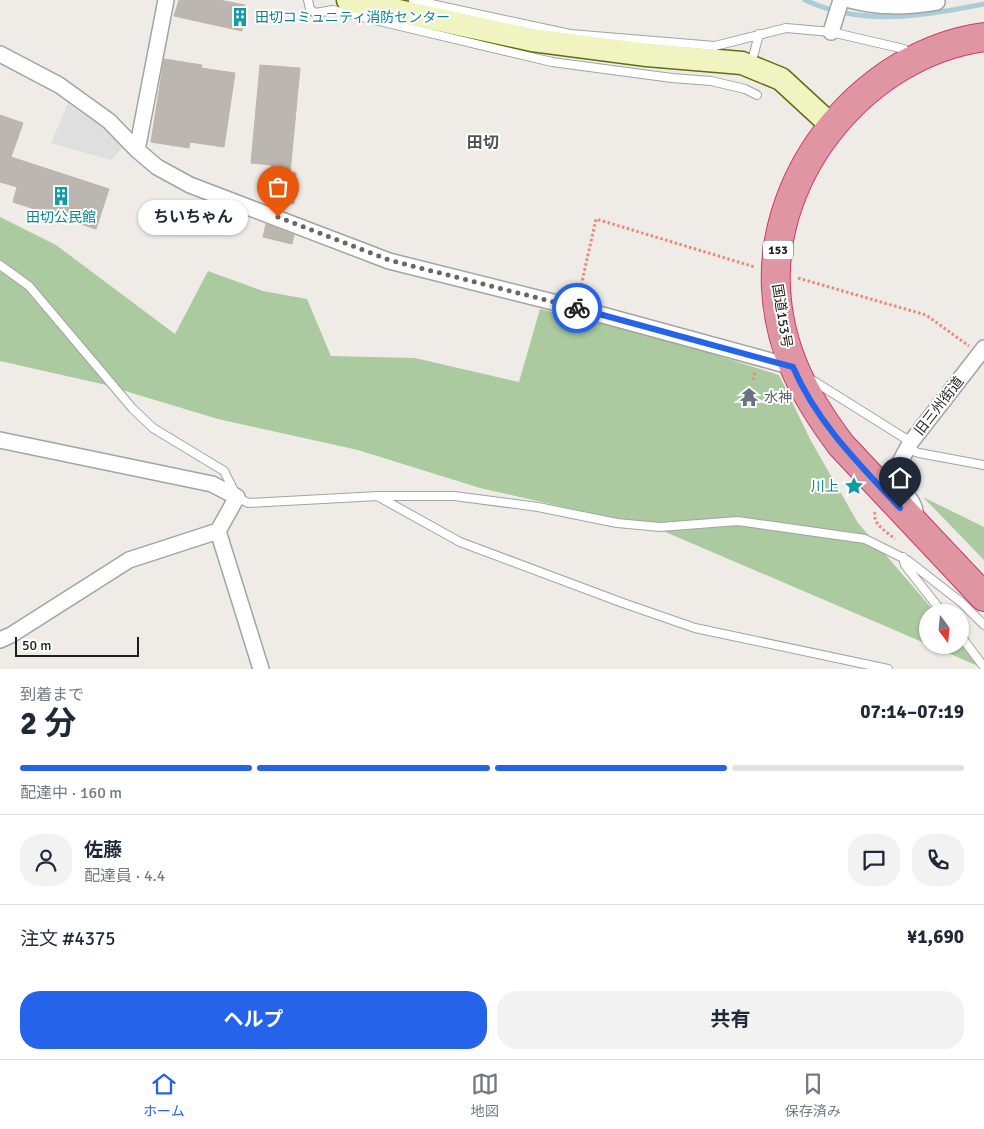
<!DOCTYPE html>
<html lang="ja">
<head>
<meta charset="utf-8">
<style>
  body { margin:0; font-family:Signika,"Noto Sans JP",sans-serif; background:#f2f2f3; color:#1f2937; height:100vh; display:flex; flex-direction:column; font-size:19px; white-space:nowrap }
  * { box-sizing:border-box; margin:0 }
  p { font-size:16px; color:#747a83 }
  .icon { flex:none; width:28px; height:28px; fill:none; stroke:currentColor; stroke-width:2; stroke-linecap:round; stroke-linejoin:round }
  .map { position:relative; height:669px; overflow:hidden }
  .sheet { display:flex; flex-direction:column; background:#fff; flex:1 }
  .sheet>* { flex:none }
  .needle { width:32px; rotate:164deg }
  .controls { position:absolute; left:919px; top:604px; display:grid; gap:10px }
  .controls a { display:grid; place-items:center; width:50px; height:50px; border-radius:50%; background:#fff; box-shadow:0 1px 4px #0004; font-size:25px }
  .scale { position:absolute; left:15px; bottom:12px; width:124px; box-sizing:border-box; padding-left:5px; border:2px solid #1f1f1f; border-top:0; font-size:14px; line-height:18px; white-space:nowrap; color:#1f1f1f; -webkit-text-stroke:4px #fff; paint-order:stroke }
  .pin { position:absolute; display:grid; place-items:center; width:42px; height:42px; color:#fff; margin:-51px -21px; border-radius:50% 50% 50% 0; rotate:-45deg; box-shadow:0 0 5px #0007 }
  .pin .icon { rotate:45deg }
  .courier { position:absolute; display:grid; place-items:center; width:50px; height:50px; margin:-25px; border:4px solid #2563eb; border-radius:50%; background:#fff; color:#222; box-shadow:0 1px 6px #0007 }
  .bubble { position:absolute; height:35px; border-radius:18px; background:#fff; box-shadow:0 1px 4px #0004; font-size:16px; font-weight:700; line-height:35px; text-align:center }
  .summary em { font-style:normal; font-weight:700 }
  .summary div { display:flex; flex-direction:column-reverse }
  .summary { display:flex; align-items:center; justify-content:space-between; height:85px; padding:0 20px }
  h1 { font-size:32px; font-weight:700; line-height:38px }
  .bar { display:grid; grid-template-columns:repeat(4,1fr); gap:8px 5px; align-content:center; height:60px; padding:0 20px }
  .bar i { height:6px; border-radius:4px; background:#e0e1e3 }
  .bar .active { background:#2563eb }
  .bar p { grid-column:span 4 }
  .line { display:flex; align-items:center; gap:12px; padding:0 20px; border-top:1px solid #e0e1e3 }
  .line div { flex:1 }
  .round { display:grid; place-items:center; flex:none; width:52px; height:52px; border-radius:20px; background:#f2f2f3 }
  .action { display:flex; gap:10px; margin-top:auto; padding:10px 20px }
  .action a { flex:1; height:58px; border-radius:20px; background:#2563eb; color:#fff; font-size:20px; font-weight:700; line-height:58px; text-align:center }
  .action a+a { background:#f2f2f3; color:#1f2937 }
  .menu { display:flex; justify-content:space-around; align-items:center; height:70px; border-top:1px solid #e0e1e3; background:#fff; font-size:14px; color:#747a83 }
  .menu a { display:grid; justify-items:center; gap:2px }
  .menu .active { color:#2563eb }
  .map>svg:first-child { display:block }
  .forest { fill:#abca9f }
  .parking { fill:#dfdfdf }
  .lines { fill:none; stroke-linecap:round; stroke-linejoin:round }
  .stream { stroke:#abcdd8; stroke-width:5 }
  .building { fill:#bcb6b0; stroke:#bfb4aa }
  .lane-casing { stroke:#a3a3a3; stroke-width:10 }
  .street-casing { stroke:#a3a3a3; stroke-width:18 }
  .secondary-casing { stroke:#616d10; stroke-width:25 }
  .highway-casing { stroke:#ca3767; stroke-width:30 }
  .path { stroke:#ed887a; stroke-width:3; stroke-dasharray:2.5 2.5; stroke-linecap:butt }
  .lane { stroke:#fff; stroke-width:8 }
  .street { stroke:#fff; stroke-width:15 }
  .secondary { stroke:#f0f4c0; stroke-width:22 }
  .highway { stroke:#df96a2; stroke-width:28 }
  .done { stroke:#686765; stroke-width:5; stroke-dasharray:0 9 }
  .route { stroke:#2563eb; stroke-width:6 }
  .labels { text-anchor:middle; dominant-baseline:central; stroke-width:4; stroke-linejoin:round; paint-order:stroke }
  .shield { fill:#fff; stroke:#626262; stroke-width:1 }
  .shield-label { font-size:12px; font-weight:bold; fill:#1f1f1f }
  .culture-label { font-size:14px; fill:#0d838f; stroke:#fff; text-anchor:start }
  .street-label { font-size:14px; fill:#1f1f1f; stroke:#fff }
  .worship-label { font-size:14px; fill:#5b616d; stroke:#fff; text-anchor:start }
  .quarter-label { font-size:16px; font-weight:bold; fill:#525252; stroke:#fff }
</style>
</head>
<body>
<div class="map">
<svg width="984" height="669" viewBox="0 0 984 669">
  <rect width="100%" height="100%" fill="#efece7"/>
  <path class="forest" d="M0,217L56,245L175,334L208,271L263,291L307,299L331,356L415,358L519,382L540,309L655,336L779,375L811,441L858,523L935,612H928L927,644L656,528L480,488L358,450L218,419L102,384L0,361Z
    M923,497L984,527V560Z
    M960,643L978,666L930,645H960Z"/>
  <path class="parking" d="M68,104L100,125L125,145L111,160L51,143Z"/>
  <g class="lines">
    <path class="stream" d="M805,0C862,27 925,16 984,4"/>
  </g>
  <path class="building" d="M179,0H219L245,5L242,31L174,16Z
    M164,59L202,65L201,68L235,73L224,147L190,142L189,148L151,142Z
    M260,65L300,68L290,173H296L294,204L268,201L271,165L251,163Z
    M0,115L23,123L11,157L109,189L96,229L13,202L17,187L0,182Z
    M266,224L294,235L292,244L263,237Z"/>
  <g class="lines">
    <g class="lane-casing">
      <path id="lane" d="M308,0L310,9L315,13L333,10L552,62L672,78L711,81L745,89L757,95
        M413,0L570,34L715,46L786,28L831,32L904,49
        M753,57L759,34
        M0,265L29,286L132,408L153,428L224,471L237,497L248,503L378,496H454L538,507L617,523L660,527L738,521L865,539L907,560L961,602L984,625
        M808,380H812L911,442
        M907,449L919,453L984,465
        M379,497L460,542L623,603L695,628L888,669
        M903,557L905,565L942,612
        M960,635L984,667"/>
    </g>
    <g class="street-casing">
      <path id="street" d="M850,0C880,8 907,7 937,2
        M831,32L841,0
        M0,54L59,85L109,121L137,150L157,167L190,185L389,261L577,308L793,367
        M137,150L166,0
        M0,440L212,484L237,497L218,531L261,669
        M915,518C918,500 898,492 897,475C897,465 906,451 911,442L984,348
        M0,640L11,635L129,560L218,531"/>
    </g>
    <g class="secondary-casing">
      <path id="secondary" d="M348,0L532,40L647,55L742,63L781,79L832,126"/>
    </g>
    <g class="highway-casing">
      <path id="highway" d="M984,37C867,53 770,170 776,288C779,350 805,397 841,445L984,597"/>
    </g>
    <path class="path" d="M798,278L926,315L969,346
      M579,295L596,219L755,267
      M753,380L755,372
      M875,512C872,524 887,532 895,539"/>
    <use href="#lane" class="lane"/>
    <use href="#street" class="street"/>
    <use href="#secondary" class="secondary"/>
    <use href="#highway" class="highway"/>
  </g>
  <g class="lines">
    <path class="done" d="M278,217L389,260L577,308"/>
    <path class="route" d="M577,308L793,367C817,423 859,464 900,508"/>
  </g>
  <defs>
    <g id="building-bare" transform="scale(1.5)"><path d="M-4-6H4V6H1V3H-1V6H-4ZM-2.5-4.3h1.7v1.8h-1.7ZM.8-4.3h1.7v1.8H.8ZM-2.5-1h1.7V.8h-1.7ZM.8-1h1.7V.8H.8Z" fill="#0f9aa8" stroke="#fff" stroke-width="2.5" paint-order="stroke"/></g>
    <g id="temple-bare" transform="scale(1.5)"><path d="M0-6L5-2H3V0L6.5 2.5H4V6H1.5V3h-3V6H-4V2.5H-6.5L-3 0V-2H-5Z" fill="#6b7280" stroke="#fff" stroke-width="2.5" paint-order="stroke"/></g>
    <g id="sight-bare" transform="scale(1.5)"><path d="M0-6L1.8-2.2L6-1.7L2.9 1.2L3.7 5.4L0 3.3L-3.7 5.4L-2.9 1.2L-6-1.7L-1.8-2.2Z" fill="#0f9aa8" stroke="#fff" stroke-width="2.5" paint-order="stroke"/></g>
  </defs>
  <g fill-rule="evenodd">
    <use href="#building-bare" x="240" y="17"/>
    <use href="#building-bare" x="61" y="196"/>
    <use href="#temple-bare" x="749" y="397"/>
    <use href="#sight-bare" x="854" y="486"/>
  </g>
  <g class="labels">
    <rect class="shield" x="763" y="240.5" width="30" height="19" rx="4"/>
    <g class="shield-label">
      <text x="778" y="250">153</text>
    </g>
    <g class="culture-label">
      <text x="255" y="17">田切コミュニティ消防センター</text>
      <text x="61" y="217" text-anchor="middle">田切公民館</text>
      <text x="839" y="486" text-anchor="end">川上</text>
    </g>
    <g class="street-label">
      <text transform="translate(782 316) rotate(81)">国道153号</text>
      <text transform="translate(939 406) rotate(-52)">旧三州街道</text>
    </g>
    <g class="worship-label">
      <text x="764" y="397">水神</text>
    </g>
    <g class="quarter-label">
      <text x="483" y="143">田切</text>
    </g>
  </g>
</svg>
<div class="controls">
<a><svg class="needle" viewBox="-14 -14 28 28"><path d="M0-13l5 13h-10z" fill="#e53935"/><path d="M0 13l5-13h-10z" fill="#747a83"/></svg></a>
</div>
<div class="scale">50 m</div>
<div class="pin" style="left:278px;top:217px;background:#ea580c"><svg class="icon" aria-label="bag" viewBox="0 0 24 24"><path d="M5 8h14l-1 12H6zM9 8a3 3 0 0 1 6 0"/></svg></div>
<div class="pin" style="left:900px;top:508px;background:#1f2937"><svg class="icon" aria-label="home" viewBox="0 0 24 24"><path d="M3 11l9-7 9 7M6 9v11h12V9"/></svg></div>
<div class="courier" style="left:577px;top:308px"><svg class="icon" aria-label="bike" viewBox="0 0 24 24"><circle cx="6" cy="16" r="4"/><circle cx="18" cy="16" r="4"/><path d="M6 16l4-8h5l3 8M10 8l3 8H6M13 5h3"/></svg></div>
<div class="bubble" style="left:138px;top:200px;width:110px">ちいちゃん</div>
</div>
<section class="sheet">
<div class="summary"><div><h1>2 分</h1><p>到着まで</p></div><em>07:14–07:19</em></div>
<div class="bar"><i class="active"></i><i class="active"></i><i class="active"></i><i></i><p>配達中 · 160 m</p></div>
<div class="line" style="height:90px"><a class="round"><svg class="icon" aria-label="person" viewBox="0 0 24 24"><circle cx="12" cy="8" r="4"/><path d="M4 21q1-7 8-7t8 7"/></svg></a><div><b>佐藤</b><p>配達員 · 4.4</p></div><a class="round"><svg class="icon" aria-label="chat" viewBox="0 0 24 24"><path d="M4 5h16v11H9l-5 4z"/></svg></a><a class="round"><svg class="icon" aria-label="phone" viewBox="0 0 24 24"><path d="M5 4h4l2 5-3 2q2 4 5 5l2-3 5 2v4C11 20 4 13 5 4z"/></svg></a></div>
<div class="line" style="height:65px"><div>注文 #4375</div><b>¥1,690</b></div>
<div class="action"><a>ヘルプ</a><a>共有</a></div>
</section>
<nav class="menu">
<a class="active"><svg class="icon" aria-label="home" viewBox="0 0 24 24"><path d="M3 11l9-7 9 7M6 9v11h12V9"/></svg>ホーム</a>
<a><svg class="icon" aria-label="map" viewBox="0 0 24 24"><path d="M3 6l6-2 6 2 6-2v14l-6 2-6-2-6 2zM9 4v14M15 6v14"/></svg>地図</a>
<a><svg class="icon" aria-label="saved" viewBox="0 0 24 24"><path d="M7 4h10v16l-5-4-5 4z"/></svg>保存済み</a>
</nav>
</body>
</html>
